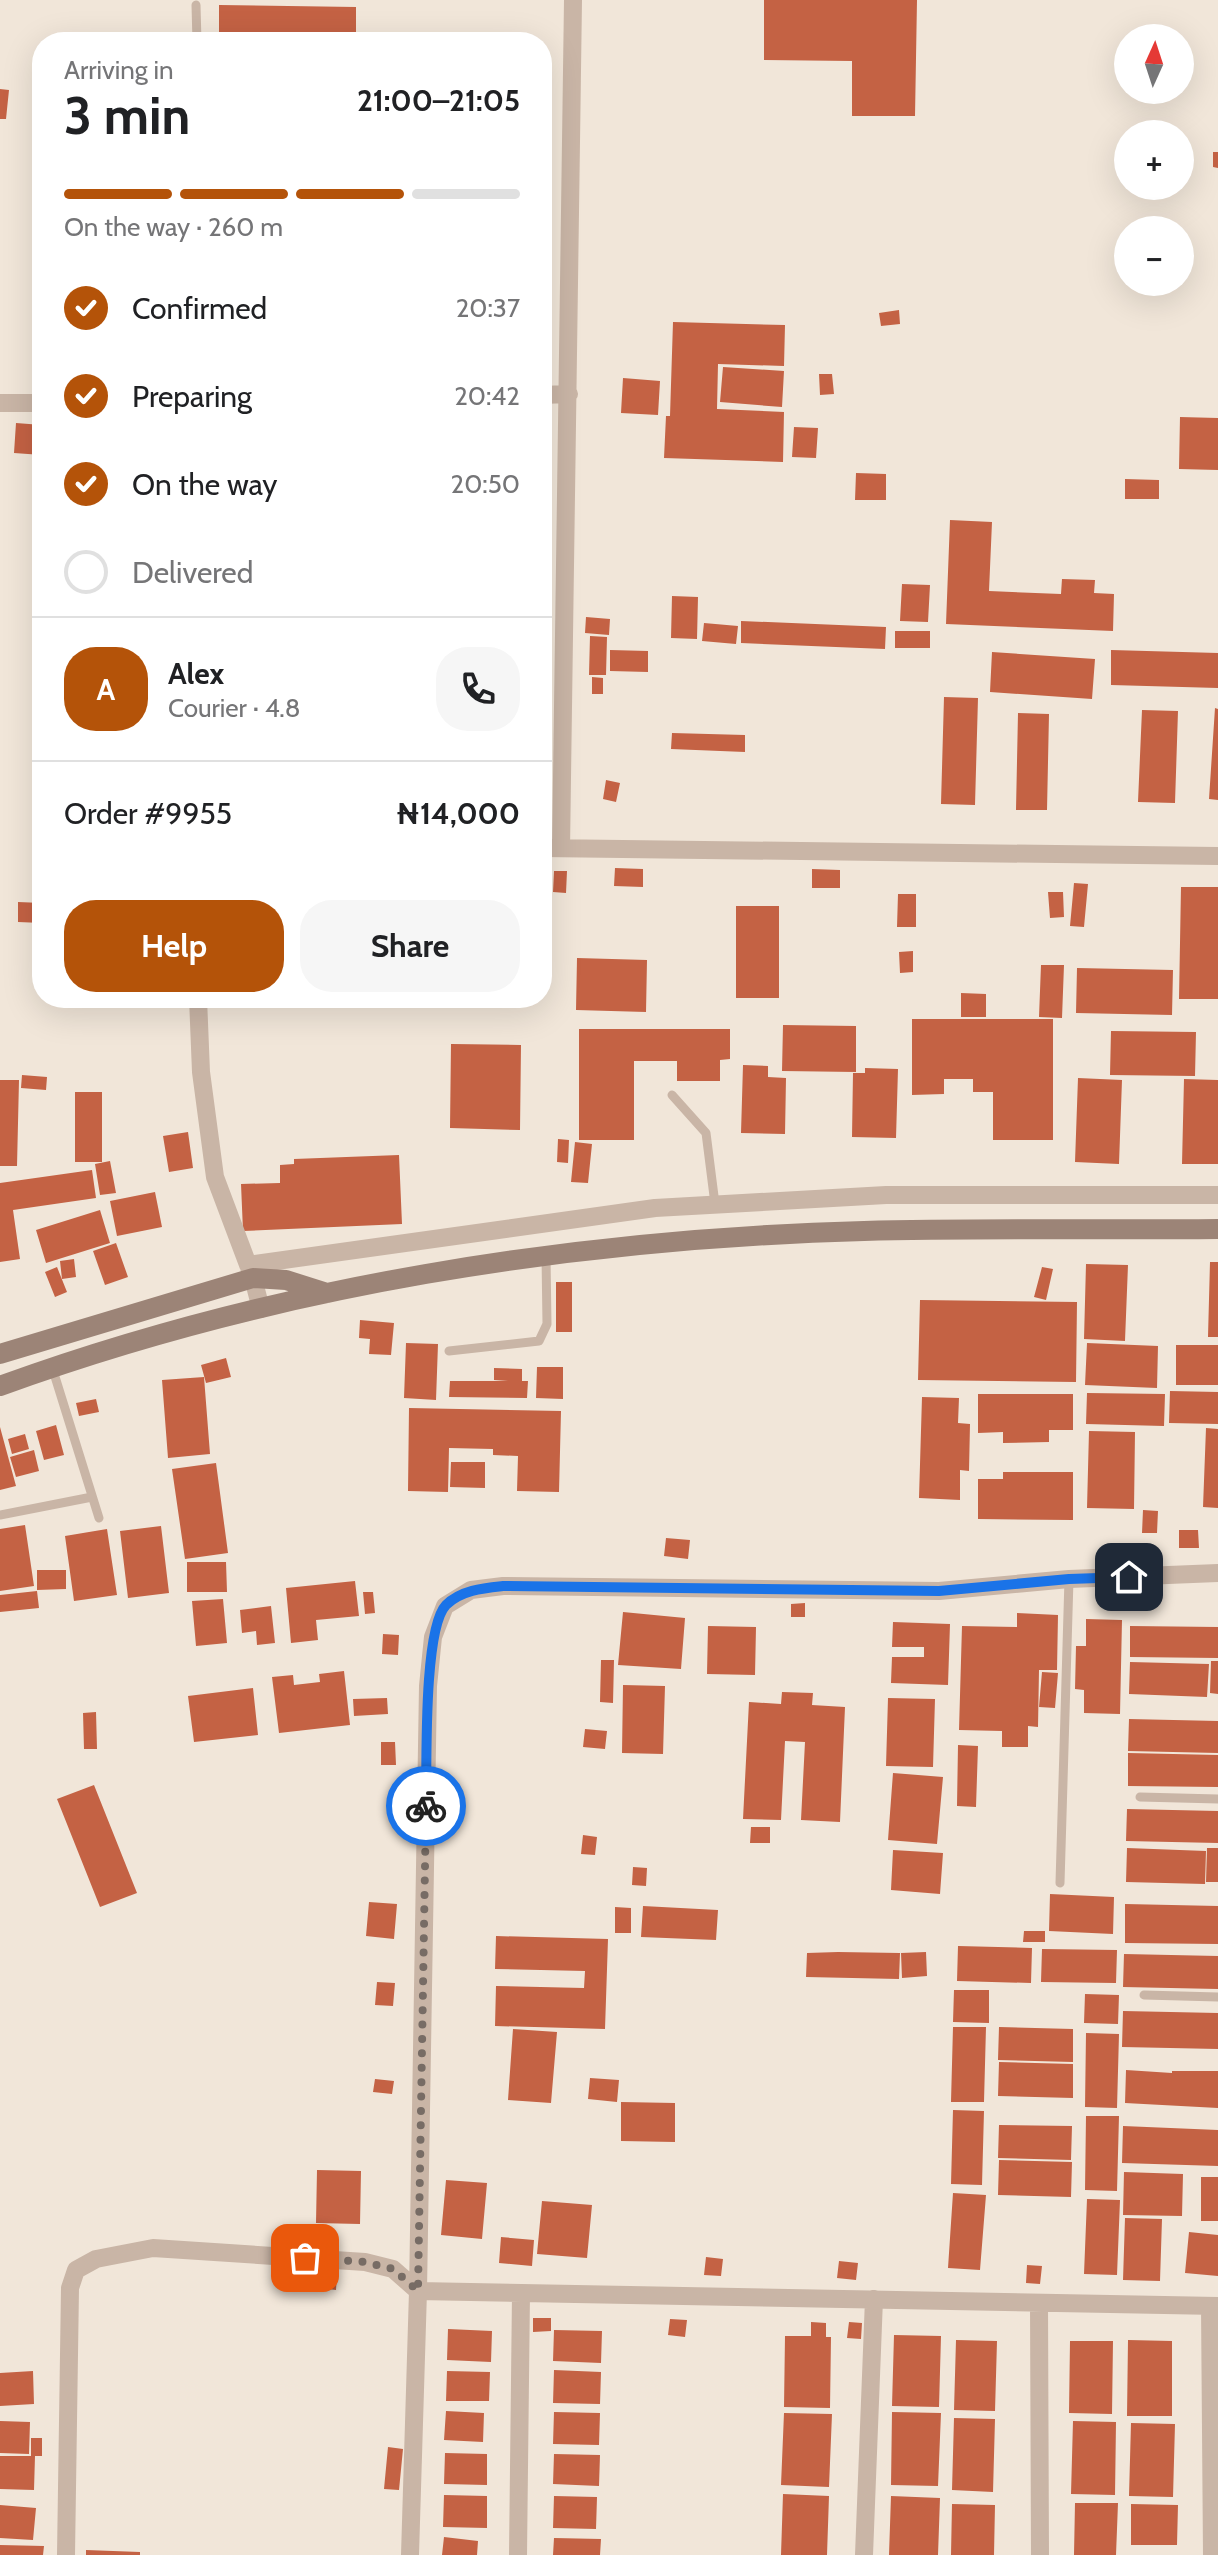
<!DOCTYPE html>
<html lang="en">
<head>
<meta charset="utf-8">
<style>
  body { margin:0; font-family:Cabin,sans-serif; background:#f6f6f6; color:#202124; height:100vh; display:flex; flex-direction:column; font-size:30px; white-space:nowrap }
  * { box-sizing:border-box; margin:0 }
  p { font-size:26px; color:#757577 }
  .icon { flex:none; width:44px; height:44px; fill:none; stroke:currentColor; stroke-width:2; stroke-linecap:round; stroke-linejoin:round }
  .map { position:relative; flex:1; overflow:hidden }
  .side { position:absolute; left:32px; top:32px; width:520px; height:976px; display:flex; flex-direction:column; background:#fff; border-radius:32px; box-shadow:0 8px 32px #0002 }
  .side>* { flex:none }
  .needle { width:52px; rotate:3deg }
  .fabs { position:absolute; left:1114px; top:24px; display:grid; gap:16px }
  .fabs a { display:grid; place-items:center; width:80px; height:80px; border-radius:50%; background:#fff; box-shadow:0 8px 32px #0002; font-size:40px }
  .pin { position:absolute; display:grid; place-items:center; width:68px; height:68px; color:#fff; margin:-34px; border-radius:16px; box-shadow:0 4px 12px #0006 }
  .courier { position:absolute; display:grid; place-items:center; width:80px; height:80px; margin:-40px; border:6px solid #1a73e8; border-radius:50%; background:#fff; color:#222; box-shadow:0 2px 10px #0007 }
  .head em { font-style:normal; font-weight:700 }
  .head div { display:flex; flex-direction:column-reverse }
  .head { display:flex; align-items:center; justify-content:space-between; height:136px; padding:0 32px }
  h1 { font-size:52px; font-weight:700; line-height:60px }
  .bar { display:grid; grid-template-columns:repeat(4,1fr); gap:12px 8px; align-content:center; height:96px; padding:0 32px }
  .bar i { height:10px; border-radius:6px; background:#e0e0e0 }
  .bar .selected { background:#b45309 }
  .bar p { grid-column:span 4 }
  .line { display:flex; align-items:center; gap:20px; padding:0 32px; border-top:2px solid #e0e0e0 }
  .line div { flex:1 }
  .round { display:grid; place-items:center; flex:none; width:84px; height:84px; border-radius:32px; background:#f6f6f6 }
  ol { padding:0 32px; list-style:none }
  li { display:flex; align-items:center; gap:24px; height:88px }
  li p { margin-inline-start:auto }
  li .icon { padding:8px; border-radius:50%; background:#b45309; color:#fff; stroke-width:4 }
  li:last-child { color:#757577 }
  li i { width:44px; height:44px; border:4px solid #e0e0e0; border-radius:50% }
  .primary-button { display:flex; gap:16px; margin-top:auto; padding:16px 32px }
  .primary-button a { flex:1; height:92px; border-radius:32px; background:#b45309; color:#fff; font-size:32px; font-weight:700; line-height:92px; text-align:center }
  .primary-button a+a { background:#f6f6f6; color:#202124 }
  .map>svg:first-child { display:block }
  .building { fill:#c46244 }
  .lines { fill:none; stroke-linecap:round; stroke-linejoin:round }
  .service { stroke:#c9b5a6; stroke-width:9 }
  .minor { stroke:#c9b5a6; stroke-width:18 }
  .secondary { stroke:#9c8477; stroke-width:20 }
  .done { stroke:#776c65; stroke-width:8; stroke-dasharray:0 14.4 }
  .route { stroke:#1a73e8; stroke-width:10 }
</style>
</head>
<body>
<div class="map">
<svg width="1218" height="2555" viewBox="0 0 1218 2555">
  <rect width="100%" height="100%" fill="#f1e6d9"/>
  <path class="building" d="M764,0H917L915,116H852V61L764,60Z
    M219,5L356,7V42H219Z
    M1180,48H1186V82L1180,81Z
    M0,89L9,90L6,119H0Z
    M1213,152H1218V168L1213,167Z
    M899,310L900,324L881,326L879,313Z
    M673,322L785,325L784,366L718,364L717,409L784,412L783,462L664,458L666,416H670Z
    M723,367L784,371L782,407L720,402Z
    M819,374H832L834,394L820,395Z
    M623,378L660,381L658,415L621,413Z
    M1180,417L1218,418V470L1179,469Z
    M16,423L42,425V455L14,453Z
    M794,427L818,428L816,458L792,457Z
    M856,473L886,474V500H855Z
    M1125,479L1159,480V499H1125Z
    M542,508H545V528H542Z
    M950,520L992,522L989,591L1061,594L1062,579L1095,580L1094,593L1114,594L1113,631L946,624Z
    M902,584L930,585L928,622L900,621Z
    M672,596L698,597L697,639L671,638Z
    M586,617L610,619L609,635L585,633Z
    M741,621L886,627L885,649L741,643Z
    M704,623L738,626L736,644L702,641Z
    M895,631H930V648H895Z
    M590,636L607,637L606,675H589Z
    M610,650L648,651V672L610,671Z
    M1111,650L1218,653V688L1111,685Z
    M992,652L1095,659L1092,699L990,692Z
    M592,677L603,678V694H592Z
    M944,697L978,698L975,805L941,804Z
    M1215,708L1218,709V800L1209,799Z
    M1142,710L1178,711L1175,803L1138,802Z
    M1018,713L1049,714L1047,810H1016Z
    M672,733L745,735V752L671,749Z
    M606,780L620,783L616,802L603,799Z
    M615,868L643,869V887L614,886Z
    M812,869L840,870V888H812Z
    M554,871H567L566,893L553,892Z
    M1074,883L1088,884L1084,927L1070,926Z
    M1181,887H1218V999H1179Z
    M1048,892H1063L1064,917L1050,918Z
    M898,894H916V927H897Z
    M18,902L42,903V923L18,922Z
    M736,906H779V998H736Z
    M913,951V972L900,973L899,952Z
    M577,958L647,960L646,1012L576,1010Z
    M1041,965H1064L1062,1018L1039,1017Z
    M1077,968L1173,970L1172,1015L1076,1013Z
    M961,993L986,994V1017H961Z
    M912,1019H1053V1140H993V1092H973V1079H944V1094L912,1095Z
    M783,1025L856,1026V1072L782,1071Z
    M579,1029H730V1059L720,1060V1081H677V1061H634V1140H579Z
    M1111,1031L1196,1032L1195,1076L1110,1075Z
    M451,1044L521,1045L520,1130L450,1128Z
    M743,1065L768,1066V1077L786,1078L785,1134L741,1133Z
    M865,1068L898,1069L896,1138L852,1137L853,1073H865Z
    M22,1075L47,1077L46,1090L21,1088Z
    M1078,1078L1122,1080L1119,1164L1075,1162Z
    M1184,1079L1218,1080V1164H1182Z
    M0,1080H19L17,1166H0Z
    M75,1092H102V1162H75Z
    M188,1132L193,1168L169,1172L163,1136Z
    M558,1139L569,1140L568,1163L557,1162Z
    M575,1142L592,1144L588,1183L571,1182Z
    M399,1155L402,1224L243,1231L241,1184L280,1183V1165L294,1164V1159Z
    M110,1161L116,1193L100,1195L95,1164Z
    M92,1170L96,1198L13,1210L20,1259L0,1262V1183Z
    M155,1192L162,1227L117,1236L110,1201Z
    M100,1210L110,1243L46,1263L36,1230Z
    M116,1243L128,1277L105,1285L93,1251Z
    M74,1259L76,1277L62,1279L60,1261Z
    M1210,1262H1218V1337H1208Z
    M1086,1264L1128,1265L1125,1341L1084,1339Z
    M57,1267L67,1292L55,1297L45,1272Z
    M1042,1267L1053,1269L1046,1300L1034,1297Z
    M556,1282H572V1332H556Z
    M920,1300L1077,1302L1076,1382L918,1380Z
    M360,1320L394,1323L391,1355L369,1354L370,1339L359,1338Z
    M406,1343L438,1344L436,1400L404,1398Z
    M1087,1343L1158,1346L1157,1388L1085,1385Z
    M1176,1345H1218V1385H1176Z
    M226,1358L231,1377L206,1383L201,1365Z
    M537,1367H563V1399L536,1398Z
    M494,1368L522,1369V1381H528L527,1398L449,1397L450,1381H508L494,1380Z
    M204,1377L210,1454L168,1458L162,1380Z
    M1170,1391L1218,1392V1424L1169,1423Z
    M1087,1393L1165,1394L1164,1426L1086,1424Z
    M978,1394H1073V1430H1049V1442L1003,1443V1432L978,1433Z
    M922,1397L959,1398L958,1423L970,1424L969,1471L960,1470V1500L919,1498Z
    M96,1399L99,1412L79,1416L76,1403Z
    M409,1408L561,1411L559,1492L517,1491L518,1456L493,1455V1449L449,1448L448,1492L408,1491Z
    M56,1425L64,1455L44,1460L36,1431Z
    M0,1427L16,1486L0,1490Z
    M1206,1428L1218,1429V1508L1203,1507Z
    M1089,1431L1135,1432L1134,1509L1087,1508Z
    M25,1434L29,1449L12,1454L8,1439Z
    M34,1450L39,1471L16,1477L10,1457Z
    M451,1462H485V1488L450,1487Z
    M216,1463L228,1553L185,1559L172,1469Z
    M1003,1472H1073V1520L978,1519V1479H1003Z
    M1143,1510L1158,1511L1157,1533H1142Z
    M25,1525L34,1586L0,1591V1529Z
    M161,1526L169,1593L128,1598L120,1531Z
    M107,1529L117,1595L74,1601L65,1536Z
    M1179,1530H1198L1199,1548H1179Z
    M666,1538L690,1540L688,1559L664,1556Z
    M187,1562H226L227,1592H187Z
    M37,1570H66V1589L37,1590Z
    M355,1581L359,1616L316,1620L318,1640L291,1643L286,1588Z
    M37,1591L39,1608L0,1612V1595Z
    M363,1592H373L375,1613L365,1614Z
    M223,1599L227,1643L196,1646L192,1601Z
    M805,1603V1617H791V1604Z
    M271,1606L275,1643L257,1645L256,1631L242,1633L240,1610Z
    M623,1612L685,1618L681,1669L618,1665Z
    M1017,1613L1058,1615L1057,1670H1039L1038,1727L1028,1726V1747H1002V1731L959,1730L962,1626L1017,1627Z
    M1086,1619L1122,1620L1120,1714L1084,1713V1690L1075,1689L1076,1646H1086Z
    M893,1622L950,1624L948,1685L891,1683L892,1657H924V1647H892Z
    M708,1626L756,1627L755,1675L707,1674Z
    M1130,1626L1218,1627V1658L1130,1657Z
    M383,1634L399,1635L398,1655L382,1654Z
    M601,1660H614L613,1703L600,1702Z
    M1211,1661H1218V1694L1210,1693Z
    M1130,1662L1209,1664L1207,1697L1129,1694Z
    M344,1671L350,1725L279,1733L272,1677L293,1675L294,1685L320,1682L319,1674Z
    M1042,1672L1058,1673L1055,1708L1039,1707Z
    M623,1685L665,1686L663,1754L622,1753Z
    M253,1688L258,1735L194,1742L188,1696Z
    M782,1692L813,1693L812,1705L845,1707L840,1822L801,1820L805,1742L785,1741L781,1820L743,1819L749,1702L781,1704Z
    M387,1698L388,1714L354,1716L353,1699Z
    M888,1698L935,1699L933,1767L886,1766Z
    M96,1712L97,1749H84L83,1713Z
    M1129,1719L1218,1721V1753L1128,1751Z
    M585,1729L607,1731L605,1749L583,1747Z
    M381,1742H395L396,1765H381Z
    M958,1745L978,1746L976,1807L957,1806Z
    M1128,1753L1218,1755V1787L1128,1786Z
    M893,1773L943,1777L937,1844L888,1840Z
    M94,1785L137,1893L100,1907L57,1799Z
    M1127,1809L1218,1811V1843L1126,1841Z
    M751,1827H770V1843H750Z
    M583,1835L597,1837L595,1855L581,1854Z
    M1127,1848L1206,1851L1205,1884L1126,1882Z
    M1207,1848H1218V1882H1206Z
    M893,1850L943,1853L940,1894L891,1890Z
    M633,1867L647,1868L646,1886L632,1885Z
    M1050,1894L1114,1897L1113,1934L1049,1931Z
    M369,1902L397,1904L394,1939L366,1936Z
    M1125,1904L1218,1906V1944L1125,1943Z
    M643,1906L718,1910L716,1940L641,1937Z
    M615,1907L631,1908V1933H615Z
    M1024,1931H1045V1942H1023Z
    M496,1936L608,1939L605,2029L495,2026L496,1986L584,1988L585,1971L495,1969Z
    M958,1946L1032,1948L1031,1983L957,1981Z
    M1042,1949L1117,1950L1116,1983L1041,1982Z
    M838,1952L900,1953L899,1979L806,1977L807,1953Z
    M926,1952L927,1976L902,1978L901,1953Z
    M1124,1954L1218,1956V1989L1123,1987Z
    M377,1982L395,1983L393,2006L375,2005Z
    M954,1990H989V2023L953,2022Z
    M1085,1994L1119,1995L1118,2024L1084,2023Z
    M1123,2011L1218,2013V2049L1122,2047Z
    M953,2027H986L984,2102H951Z
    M999,2027L1073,2029V2062L998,2060Z
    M513,2029L557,2032L551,2103L508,2100Z
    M1086,2033L1119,2034L1117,2108L1085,2107Z
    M999,2062L1073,2064V2098L998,2096Z
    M1126,2070L1172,2073V2071H1218V2108L1125,2103Z
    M590,2078L619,2080L617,2102L588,2099Z
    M375,2079L394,2081L392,2094L373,2092Z
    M621,2102L675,2103V2142L621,2141Z
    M953,2110L984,2111L982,2185L951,2184Z
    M1086,2116H1119L1117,2191L1085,2190Z
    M999,2125L1072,2126L1071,2160L998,2158Z
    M1123,2126L1218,2130V2166L1122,2163Z
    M999,2160L1072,2162L1071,2197L998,2195Z
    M317,2170L361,2171L360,2224L316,2223Z
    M1124,2172L1183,2174L1182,2216L1123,2215Z
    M1201,2177H1218V2221H1201Z
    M446,2180L487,2183L482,2239L441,2235Z
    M953,2193L986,2195L980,2270L948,2268Z
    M1087,2199L1120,2200L1117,2275L1084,2274Z
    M542,2201L592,2205L587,2258L537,2254Z
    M1125,2218L1162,2219L1160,2281L1123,2280Z
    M1189,2232L1218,2235V2276L1185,2273Z
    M501,2237L534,2240L532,2266L499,2263Z
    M706,2257L723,2259L721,2276L704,2275Z
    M839,2261L858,2263L856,2280L837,2278Z
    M1027,2265L1042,2266L1040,2284L1026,2283Z
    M320,2273L337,2274L336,2290L319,2288Z
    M533,2318H551V2331L533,2332Z
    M670,2319L687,2320L685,2337L668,2335Z
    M811,2322L826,2323V2337H831L830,2408L784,2407L785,2336H811Z
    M849,2322L862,2323L861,2339L847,2338Z
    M448,2329L492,2331L491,2362L447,2360Z
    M554,2330L602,2331L601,2363L553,2361Z
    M894,2335L941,2336L939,2407L892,2406Z
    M956,2340L997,2341L995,2411L954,2410Z
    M1128,2340L1172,2341V2416H1127Z
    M1070,2341H1113L1112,2414L1069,2413Z
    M554,2370L601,2372L600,2404L553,2403Z
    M33,2371L34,2404L0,2406V2373Z
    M447,2371L490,2372L489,2401H446Z
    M446,2411L484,2413L483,2442L444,2440Z
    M554,2412L600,2413L599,2445L553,2444Z
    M892,2412L941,2413L938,2486L891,2485Z
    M784,2413L832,2414L829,2487L781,2485Z
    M954,2418L995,2419L993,2492L952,2490Z
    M0,2421L30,2422L29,2454L0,2453Z
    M1073,2421L1116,2422L1115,2495L1071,2494Z
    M1131,2423L1175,2424L1173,2497L1129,2496Z
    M31,2438H42V2456H35L34,2490L0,2489V2456H31Z
    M388,2447L403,2449L399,2490L384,2489Z
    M445,2453L487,2454V2485L444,2484Z
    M554,2454L600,2455L599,2486L553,2484Z
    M783,2494L829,2496L827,2555H781Z
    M444,2495L487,2496V2528L443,2527Z
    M554,2496L597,2497L596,2529L553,2528Z
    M891,2496L940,2498L938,2555H889Z
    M1075,2503H1118L1116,2555H1074Z
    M952,2504L995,2505L994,2555H951Z
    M1131,2504L1178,2505L1177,2545H1131Z
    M0,2505L36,2508L33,2540L0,2538Z
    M444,2537L478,2541L477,2555H442Z
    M554,2538L601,2539L600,2555H553Z
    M0,2545L44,2546L43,2555H0Z
    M86,2550L140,2552V2555H86Z"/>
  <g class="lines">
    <path class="service" d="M196,5L197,42
      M672,1095L706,1133L715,1204
      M449,1351L539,1341L547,1324L546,1256
      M52,1367L99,1518
      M0,1515L92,1497
      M1140,1797L1218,1799
      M1060,1883L1069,1579
      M1144,1995L1218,1997"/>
    <path class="minor" d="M542,395L569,394
      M0,403H42
      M542,848L1218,856
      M561,848L573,0
      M198,998L201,1072L215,1177L253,1278L261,1309
      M248,1265L655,1208L886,1195H1218
      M1039,2303L1040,2555
      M1210,2306L1212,2555
      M66,2555L70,2288L76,2270L96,2259L153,2248L365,2262L393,2269L418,2291L1218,2306
      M410,2555L418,2291L428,1686L433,1637L445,1606L471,1590L503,1586L939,1591L1069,1579L1218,1573
      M518,2555L521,2293
      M864,2555L874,2299"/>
    <path class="secondary" d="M0,1354L253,1278L286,1280L327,1293
      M0,1386C275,1286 572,1239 864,1231C982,1228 1100,1230 1218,1229"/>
  </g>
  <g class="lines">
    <path class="done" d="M305,2258L365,2262L393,2269L418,2291L426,1806"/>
    <path class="route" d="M426,1806C427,1768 423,1629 446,1605C461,1590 484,1588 503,1586L939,1591L1069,1579L1129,1577"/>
  </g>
</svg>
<div class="fabs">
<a><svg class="needle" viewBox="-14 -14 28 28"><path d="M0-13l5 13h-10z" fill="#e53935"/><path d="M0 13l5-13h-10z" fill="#757577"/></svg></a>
<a>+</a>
<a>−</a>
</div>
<div class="pin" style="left:305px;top:2258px;background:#ea580c"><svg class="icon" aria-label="bag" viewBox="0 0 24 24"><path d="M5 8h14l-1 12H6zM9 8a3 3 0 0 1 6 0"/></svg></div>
<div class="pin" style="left:1129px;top:1577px;background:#1f2937"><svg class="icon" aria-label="home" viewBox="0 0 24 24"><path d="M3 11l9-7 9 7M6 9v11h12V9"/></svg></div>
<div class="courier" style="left:426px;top:1806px"><svg class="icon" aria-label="bike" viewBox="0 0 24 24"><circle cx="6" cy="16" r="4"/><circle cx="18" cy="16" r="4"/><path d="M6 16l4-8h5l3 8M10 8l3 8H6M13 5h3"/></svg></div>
<section class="side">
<div class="head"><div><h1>3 min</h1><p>Arriving in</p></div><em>21:00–21:05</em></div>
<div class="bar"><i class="selected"></i><i class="selected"></i><i class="selected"></i><i></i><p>On the way · 260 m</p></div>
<ol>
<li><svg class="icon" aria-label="check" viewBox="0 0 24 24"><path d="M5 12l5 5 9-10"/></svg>Confirmed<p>20:37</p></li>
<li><svg class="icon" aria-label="check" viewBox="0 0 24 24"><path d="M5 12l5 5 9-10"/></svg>Preparing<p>20:42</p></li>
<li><svg class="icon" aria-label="check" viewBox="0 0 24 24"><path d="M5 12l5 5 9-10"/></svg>On the way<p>20:50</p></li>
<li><i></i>Delivered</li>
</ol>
<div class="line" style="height:144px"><b class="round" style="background:#b45309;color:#fff">A</b><div><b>Alex</b><p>Courier · 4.8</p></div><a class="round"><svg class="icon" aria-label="phone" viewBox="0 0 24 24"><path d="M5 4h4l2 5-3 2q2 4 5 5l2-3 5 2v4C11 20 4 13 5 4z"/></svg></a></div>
<div class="line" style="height:104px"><div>Order #9955</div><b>₦14,000</b></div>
<div class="primary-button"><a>Help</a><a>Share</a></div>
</section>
</div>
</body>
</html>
